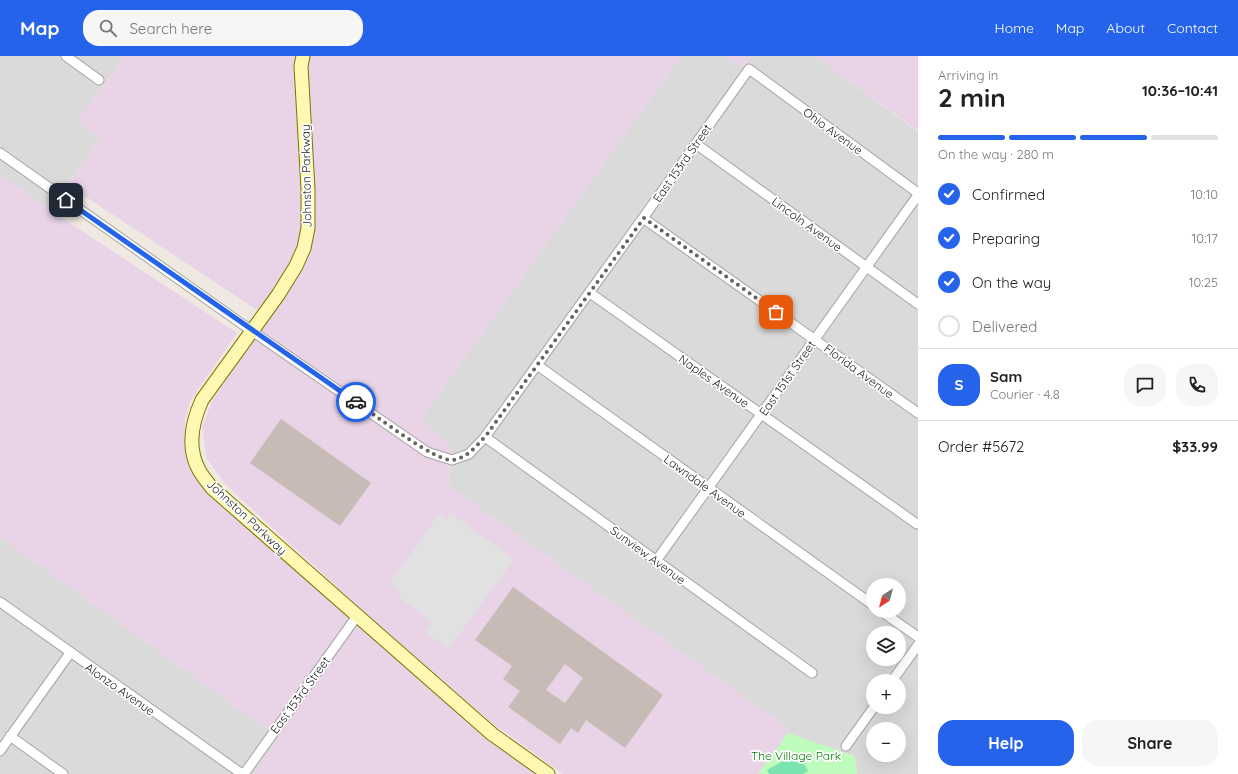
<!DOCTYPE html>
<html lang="en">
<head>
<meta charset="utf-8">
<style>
  body { margin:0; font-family:Quicksand,sans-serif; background:#f6f6f6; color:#222; height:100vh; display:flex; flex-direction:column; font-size:15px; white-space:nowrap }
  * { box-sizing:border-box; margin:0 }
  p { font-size:13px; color:#767676 }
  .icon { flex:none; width:22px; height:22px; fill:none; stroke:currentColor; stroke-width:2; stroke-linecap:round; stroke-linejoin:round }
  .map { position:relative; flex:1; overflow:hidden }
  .panel { display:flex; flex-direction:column; background:#fff; width:320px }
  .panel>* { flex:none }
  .needle { width:26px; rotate:216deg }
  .tools { position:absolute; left:866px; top:522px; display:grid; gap:8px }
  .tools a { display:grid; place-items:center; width:40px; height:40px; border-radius:50%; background:#fff; box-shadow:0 4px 16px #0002; font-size:20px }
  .pin { position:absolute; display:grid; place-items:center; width:34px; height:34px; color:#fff; margin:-17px; border-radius:8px; box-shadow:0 2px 6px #0006 }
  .courier { position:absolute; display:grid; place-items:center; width:40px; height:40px; margin:-20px; border:3px solid #2563eb; border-radius:50%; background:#fff; color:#222; box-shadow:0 1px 5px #0007 }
  .overview em { font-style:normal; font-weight:700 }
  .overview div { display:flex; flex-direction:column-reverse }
  .overview { display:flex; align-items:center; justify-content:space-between; height:68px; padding:0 20px }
  h1 { font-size:26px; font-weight:700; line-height:30px }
  .bar { display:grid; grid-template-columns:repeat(4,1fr); gap:6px 4px; align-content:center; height:48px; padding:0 20px }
  .bar i { height:5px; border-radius:3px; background:#e0e0e0 }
  .bar .on { background:#2563eb }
  .bar p { grid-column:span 4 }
  .line { display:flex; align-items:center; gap:10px; padding:0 20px; border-top:1px solid #e0e0e0 }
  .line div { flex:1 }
  .round { display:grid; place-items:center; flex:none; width:42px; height:42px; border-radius:16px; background:#f6f6f6 }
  ol { padding:0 20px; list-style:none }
  li { display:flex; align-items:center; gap:12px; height:44px }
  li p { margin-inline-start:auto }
  li .icon { padding:4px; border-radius:50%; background:#2563eb; color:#fff; stroke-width:4 }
  li:last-child { color:#767676 }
  li i { width:22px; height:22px; border:2px solid #e0e0e0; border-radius:50% }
  .cta { display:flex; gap:8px; margin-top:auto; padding:8px 20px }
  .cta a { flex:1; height:46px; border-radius:16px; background:#2563eb; color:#fff; font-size:16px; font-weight:700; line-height:46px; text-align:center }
  .cta a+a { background:#f6f6f6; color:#222 }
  header { display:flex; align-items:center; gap:24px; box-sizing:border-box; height:56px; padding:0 20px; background:#2563eb; color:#fff }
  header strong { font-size:19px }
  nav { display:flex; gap:22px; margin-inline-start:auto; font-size:14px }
  .search { width:280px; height:36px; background:#f6f6f6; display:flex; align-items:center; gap:10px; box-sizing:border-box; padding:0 14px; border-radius:16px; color:#767676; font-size:15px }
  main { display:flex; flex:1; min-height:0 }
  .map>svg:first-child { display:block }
  .residential { fill:#dbdada; fill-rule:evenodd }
  .industrial { fill:#e8d3e7 }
  .park { fill:#bdfcbb }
  .pitch { fill:#7be3b0 }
  .parking { fill:#e1e1e1 }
  .building { fill:#c7bbb5; fill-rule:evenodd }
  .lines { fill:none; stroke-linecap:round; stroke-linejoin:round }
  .street-casing { stroke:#a4a4a4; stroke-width:11 }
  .secondary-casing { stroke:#787800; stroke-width:15 }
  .street { stroke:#fff; stroke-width:9 }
  .secondary { stroke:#fdf9b2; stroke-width:13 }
  .done { stroke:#666462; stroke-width:4; stroke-dasharray:0 7.2 }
  .route { stroke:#2563eb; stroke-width:5 }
  .labels { text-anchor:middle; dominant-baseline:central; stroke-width:3.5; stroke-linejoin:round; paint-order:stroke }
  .street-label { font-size:12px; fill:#1d1d1d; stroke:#fff }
  .park-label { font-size:12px; fill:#088105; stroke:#fff }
</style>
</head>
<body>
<header>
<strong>Map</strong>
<div class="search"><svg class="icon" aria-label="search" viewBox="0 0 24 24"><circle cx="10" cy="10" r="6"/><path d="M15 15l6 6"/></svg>Search here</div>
<nav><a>Home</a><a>Map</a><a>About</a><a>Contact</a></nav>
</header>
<main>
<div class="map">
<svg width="918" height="718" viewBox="0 0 918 718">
  <rect width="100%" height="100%" fill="#efe9e2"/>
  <path class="residential" d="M0,0H125L77,65L100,82L50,154L0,118Z
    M681,0H727L743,12L752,0H815L918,76V718H857L854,700L788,677L786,671L449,430L451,391L421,363ZM873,529H899V555H873ZM873,577H899V603H873ZM873,625H899V651H873ZM873,673H899V699H873Z
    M0,481L279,682L253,718H0Z"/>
  <path class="industrial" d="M125,0H681L421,363L451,391L449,430L786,671L788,677L758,718H563L491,666L362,554L226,429L207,403L202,371L212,345L269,262L68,129L100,82L77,65Z
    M727,0H752L743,12Z
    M815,0H918V75Z
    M0,118L50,154L237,277L190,345L185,366L184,389L190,413L214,443L360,572L481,678L537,718H253L279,682L0,481Z"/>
  <path class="park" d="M788,677L854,700L857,718H758Z"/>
  <path class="pitch" d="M797,697L808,715L803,718H769L767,714Z"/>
  <path class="parking" d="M451,457L514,503L449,593L425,576L432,566L400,542L399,533L390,526L439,458L446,464Z"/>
  <path class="building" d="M281,363L371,427L340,470L250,407Z
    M513,531L663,639L625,692L586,664L578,677L571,672L560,688L508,651L520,635L503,623L512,610L475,584ZM565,608L583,622L565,647L546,634Z"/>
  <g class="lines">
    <g class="street-casing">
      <path id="street" d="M66,0L99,24
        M696,88L918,248
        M0,97L252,275L427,396L452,404L469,398L485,381L643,162L749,13L918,137
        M643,162L918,357
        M590,237L917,468
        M537,309L873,549
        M485,381L812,617
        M656,505L918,139
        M0,546L242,718
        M881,555L918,581
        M892,625L918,589
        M10,680L63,718
        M846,690L874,651
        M0,695L70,597
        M244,718L357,560"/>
    </g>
    <g class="secondary-casing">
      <path id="secondary" d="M303,0L301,10L308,133V172L304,192L296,210L278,239L202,344C192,366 187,392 199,414C203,421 208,427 212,432L492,678L548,718"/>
    </g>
    <use href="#street" class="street"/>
    <use href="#secondary" class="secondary"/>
  </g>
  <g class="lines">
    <path class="done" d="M356,346C372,357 437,407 453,404C468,401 475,391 485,381L644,162L776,256"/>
    <path class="route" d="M66,144L356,346"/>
  </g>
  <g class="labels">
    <g class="street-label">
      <text transform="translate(833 75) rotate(36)">Ohio Avenue</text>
      <text transform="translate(682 107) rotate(-55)">East 153rd Street</text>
      <text transform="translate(306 120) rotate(-91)">Johnston Parkway</text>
      <text transform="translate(807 168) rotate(36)">Lincoln Avenue</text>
      <text transform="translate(859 315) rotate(36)">Florida Avenue</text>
      <text transform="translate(787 322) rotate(-55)">East 151st Street</text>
      <text transform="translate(714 325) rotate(35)">Naples Avenue</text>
      <text transform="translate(705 430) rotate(36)">Lawndale Avenue</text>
      <text transform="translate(247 461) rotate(43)">Johnston Parkway</text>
      <text transform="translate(648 499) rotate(36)">Sunview Avenue</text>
      <text transform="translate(120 633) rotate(35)">Alonzo Avenue</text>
      <text transform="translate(300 639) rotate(-54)">East 153rd Street</text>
    </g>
    <g class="park-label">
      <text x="796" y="699">The Village Park</text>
    </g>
  </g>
</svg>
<div class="tools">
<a><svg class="needle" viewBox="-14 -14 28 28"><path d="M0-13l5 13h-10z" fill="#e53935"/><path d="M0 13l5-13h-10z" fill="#767676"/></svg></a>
<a><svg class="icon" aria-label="layers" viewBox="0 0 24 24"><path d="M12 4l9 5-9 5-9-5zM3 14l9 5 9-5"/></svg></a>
<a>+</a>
<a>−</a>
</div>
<div class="pin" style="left:776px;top:256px;background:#ea580c"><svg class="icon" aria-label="bag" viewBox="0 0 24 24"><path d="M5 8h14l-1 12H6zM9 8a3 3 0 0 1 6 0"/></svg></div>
<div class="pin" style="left:66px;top:144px;background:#1f2937"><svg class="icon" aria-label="home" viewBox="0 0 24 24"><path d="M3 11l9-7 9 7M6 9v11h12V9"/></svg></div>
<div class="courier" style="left:356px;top:346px"><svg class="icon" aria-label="car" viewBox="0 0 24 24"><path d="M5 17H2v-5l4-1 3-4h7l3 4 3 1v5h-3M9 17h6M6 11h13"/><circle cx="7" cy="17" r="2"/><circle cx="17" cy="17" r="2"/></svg></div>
</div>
<section class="panel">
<div class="overview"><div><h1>2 min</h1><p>Arriving in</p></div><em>10:36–10:41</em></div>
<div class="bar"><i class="on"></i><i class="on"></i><i class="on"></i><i></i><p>On the way · 280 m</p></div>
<ol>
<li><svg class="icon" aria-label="check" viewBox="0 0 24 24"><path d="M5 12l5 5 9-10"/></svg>Confirmed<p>10:10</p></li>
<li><svg class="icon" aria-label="check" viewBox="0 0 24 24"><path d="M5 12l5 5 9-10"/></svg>Preparing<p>10:17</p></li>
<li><svg class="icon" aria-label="check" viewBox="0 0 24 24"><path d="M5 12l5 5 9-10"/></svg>On the way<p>10:25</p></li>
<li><i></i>Delivered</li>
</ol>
<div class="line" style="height:72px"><b class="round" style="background:#2563eb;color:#fff">S</b><div><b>Sam</b><p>Courier · 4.8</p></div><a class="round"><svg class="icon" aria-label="chat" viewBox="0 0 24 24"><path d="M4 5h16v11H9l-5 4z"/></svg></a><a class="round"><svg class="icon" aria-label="phone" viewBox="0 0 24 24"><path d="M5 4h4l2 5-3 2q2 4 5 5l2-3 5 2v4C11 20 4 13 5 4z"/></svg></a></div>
<div class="line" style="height:52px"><div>Order #5672</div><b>$33.99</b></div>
<div class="cta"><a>Help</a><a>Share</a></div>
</section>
</main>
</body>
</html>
